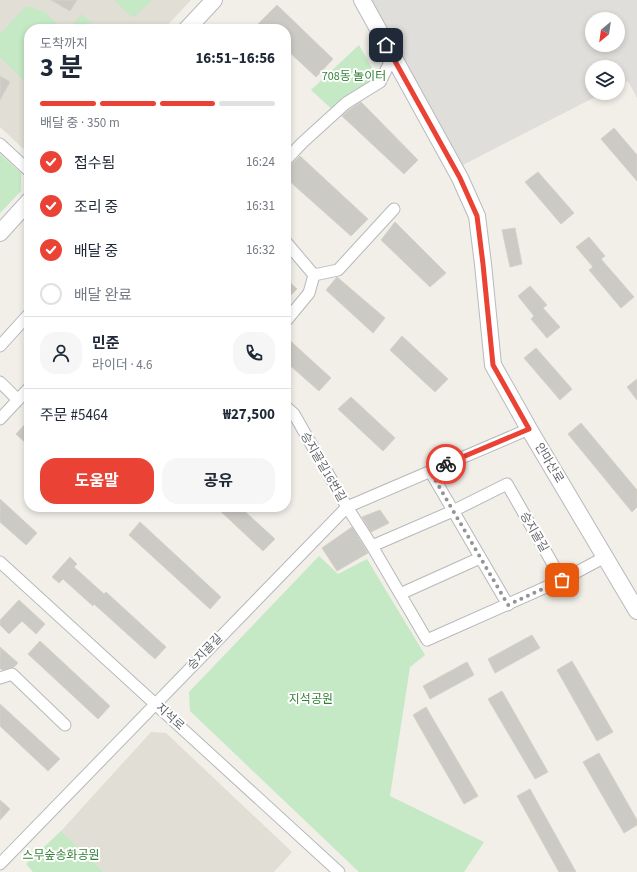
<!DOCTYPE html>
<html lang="ko">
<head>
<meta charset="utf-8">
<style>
  body { margin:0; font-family:"Source Sans 3","Noto Sans KR",sans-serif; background:#f6f6f7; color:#1f2937; height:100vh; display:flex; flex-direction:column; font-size:15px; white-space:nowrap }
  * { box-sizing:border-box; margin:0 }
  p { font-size:13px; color:#747a83 }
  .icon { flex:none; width:22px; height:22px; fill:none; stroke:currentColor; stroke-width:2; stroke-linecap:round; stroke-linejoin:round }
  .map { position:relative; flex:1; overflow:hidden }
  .panel { position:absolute; left:24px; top:24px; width:267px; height:488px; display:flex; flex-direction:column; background:#fff; border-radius:16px; box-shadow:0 2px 6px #0003 }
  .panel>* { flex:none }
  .needle { width:26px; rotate:209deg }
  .controls { position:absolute; left:585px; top:12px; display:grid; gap:8px }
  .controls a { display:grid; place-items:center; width:40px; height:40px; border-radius:50%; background:#fff; box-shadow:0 2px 6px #0003; font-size:20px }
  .pin { position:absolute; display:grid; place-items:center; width:34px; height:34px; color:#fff; margin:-17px; border-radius:8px; box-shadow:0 2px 6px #0006 }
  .courier { position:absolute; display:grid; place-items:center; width:40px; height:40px; margin:-20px; border:3px solid #ea4335; border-radius:50%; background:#fff; color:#222; box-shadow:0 1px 5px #0007 }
  .headline em { font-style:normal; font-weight:700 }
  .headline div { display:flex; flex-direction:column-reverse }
  .headline { display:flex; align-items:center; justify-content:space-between; height:68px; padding:0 16px }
  h1 { font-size:26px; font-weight:700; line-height:30px }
  .bar { display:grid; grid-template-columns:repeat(4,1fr); gap:6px 4px; align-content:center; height:48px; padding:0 16px }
  .bar i { height:5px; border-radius:3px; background:#e0e1e3 }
  .bar .active { background:#ea4335 }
  .bar p { grid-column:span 4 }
  .line { display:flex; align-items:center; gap:10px; padding:0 16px; border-top:1px solid #e0e1e3 }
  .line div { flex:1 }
  .round { display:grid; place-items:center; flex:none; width:42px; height:42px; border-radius:16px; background:#f6f6f7 }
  ol { padding:0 16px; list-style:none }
  li { display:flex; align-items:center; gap:12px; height:44px }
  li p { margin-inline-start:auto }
  li .icon { padding:4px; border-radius:50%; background:#ea4335; color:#fff; stroke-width:4 }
  li:last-child { color:#747a83 }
  li i { width:22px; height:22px; border:2px solid #e0e1e3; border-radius:50% }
  .primary-button { display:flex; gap:8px; margin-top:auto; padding:8px 16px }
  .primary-button a { flex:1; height:46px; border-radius:16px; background:#ea4335; color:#fff; font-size:16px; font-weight:700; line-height:46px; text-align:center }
  .primary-button a+a { background:#f6f6f7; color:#1f2937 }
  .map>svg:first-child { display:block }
  .industrial { fill:#e0deda; fill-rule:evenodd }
  .education { fill:#e1ded6 }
  .green { fill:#c5e8c5 }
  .building { fill:#cccac5; stroke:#d6d1c6 }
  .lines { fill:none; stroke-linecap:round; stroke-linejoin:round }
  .street-casing { stroke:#b5b8bc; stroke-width:13 }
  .secondary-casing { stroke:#b6babf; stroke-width:18 }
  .street { stroke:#fff; stroke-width:11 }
  .secondary { stroke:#fff; stroke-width:16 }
  .done { stroke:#929495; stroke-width:4; stroke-dasharray:0 7.2 }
  .route { stroke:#ea4335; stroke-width:5 }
  .labels { text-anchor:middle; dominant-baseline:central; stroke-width:4; stroke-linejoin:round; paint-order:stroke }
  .park-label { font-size:12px; fill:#348238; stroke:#fff }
  .street-label { font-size:12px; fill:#5f6368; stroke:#fff }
</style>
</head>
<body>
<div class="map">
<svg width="637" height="872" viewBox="0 0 637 872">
  <rect width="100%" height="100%" fill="#f1efe8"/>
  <path class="industrial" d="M362,0H637V98L628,81L618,86V67H592V93H603L455,169ZM592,19H618V45H592Z"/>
  <path class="education" d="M0,0H191L164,29H29V154L0,127Z
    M151,732L166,733L292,852L274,872H104L61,831Z"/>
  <path class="green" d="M114,0H152L133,18Z
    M26,6L44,11L62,29H29V86L0,57V34Z
    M82,14L98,29H69Z
    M359,45L380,82L335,112L311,90Z
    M0,154L21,173V191L0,213Z
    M319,556L338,574L367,559L425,655L410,667L390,796L484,842L464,872H359L190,711L189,692Z
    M61,831L104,872H33L26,864Z"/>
  <path class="building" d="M51,0H77L70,11Z
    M277,5L333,59L316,77L286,49V29H264L258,24Z
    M0,76L10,82L0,100Z
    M361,102L418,160L404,174L342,116L350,109Z
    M614,128L637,155V181L601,139Z
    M300,156L368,219L351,236L286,178V170Z
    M538,172L574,213L561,224L525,182Z
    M395,222L446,273L430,287L381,240Z
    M515,228L522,264L510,267L502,230Z
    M589,237L605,256L601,259L634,297L621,308L589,270L593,267L576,247Z
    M337,277L385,318L373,333L326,290Z
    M286,279L297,289L286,300Z
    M530,286L547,305L543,308L560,327L547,338L531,319L534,316L518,296Z
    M402,336L448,379L435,392L390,350Z
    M286,337L331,378L319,391L286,362Z
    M536,348L572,389L560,400L524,358Z
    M637,379V400L627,387Z
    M351,397L395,438L383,451L338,409Z
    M29,420V446L16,434Z
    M581,423L637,490V507L632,512L568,434Z
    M0,499L37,533L26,545L0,522Z
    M216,507H240L275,539L263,551Z
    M380,510L389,523L371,532L362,517Z
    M140,522L221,597L210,609L129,535Z
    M352,527L368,553L337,571L322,548Z
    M70,557L77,564L74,567L104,594L106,592L166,647L155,659L94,604L93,606L63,579L59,583L52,577Z
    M19,600L45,624L36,634L22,621L9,634L0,625V620Z
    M532,635L540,648L495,673L488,659Z
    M40,641L110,706L98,719L28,654Z
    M0,647L18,663L14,667L2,670L0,668Z
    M572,661L613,732L597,741L557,670Z
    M467,662L474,675L430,699L423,686Z
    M502,691L548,772L535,779L488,699Z
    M0,704L60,759L48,771L0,726Z
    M426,707L478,796L464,804L413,715Z
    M599,753L637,820V825L624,833L583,762Z
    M530,789L576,872H559L517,796Z
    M0,800L10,809L0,820Z"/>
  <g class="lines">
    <g class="street-casing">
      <path id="street" d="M0,144L29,171
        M286,160L302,143L346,103L380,82L393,56
        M286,242L314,275
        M286,321L309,293L314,275L338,270L394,209
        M0,346L29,314
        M0,382L18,400
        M286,407L294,414L347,507L372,546L427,640L562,580L605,557
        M0,419L29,388
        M430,471L508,605
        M372,546L453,511L507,484L562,580
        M0,562L339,872
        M400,594L480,558
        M0,678L12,674L65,725
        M0,864L347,507L529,429"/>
    </g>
    <g class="secondary-casing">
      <path id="secondary" d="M362,0L460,178L477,216L483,264L493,365L529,429L637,611
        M187,29L214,0
        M0,233L29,201"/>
    </g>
    <use href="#street" class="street"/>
    <use href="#secondary" class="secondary"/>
  </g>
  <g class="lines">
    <path class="done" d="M446,464L430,471L508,605L562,580"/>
    <path class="route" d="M386,45L460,178L477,216L483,264L493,365L529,429L446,464"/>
  </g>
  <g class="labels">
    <g class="park-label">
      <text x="354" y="76">708동 놀이터</text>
      <text x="311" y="699">지석공원</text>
      <text x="61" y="855">스무숲송화공원</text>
    </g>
    <g class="street-label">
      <text transform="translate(549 463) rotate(59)">안마산로</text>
      <text transform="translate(323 467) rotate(60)">승지골길16번길</text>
      <text transform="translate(534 532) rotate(60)">승지골길</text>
      <text transform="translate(205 652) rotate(-46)">승지골길</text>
      <text transform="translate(170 717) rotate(42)">지석로</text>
    </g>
  </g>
</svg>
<div class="controls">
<a><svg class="needle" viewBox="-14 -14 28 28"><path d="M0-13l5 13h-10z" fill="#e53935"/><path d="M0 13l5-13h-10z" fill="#747a83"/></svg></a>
<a><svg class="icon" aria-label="layers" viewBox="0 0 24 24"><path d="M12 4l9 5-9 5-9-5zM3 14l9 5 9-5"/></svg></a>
</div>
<div class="pin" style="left:562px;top:580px;background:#ea580c"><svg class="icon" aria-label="bag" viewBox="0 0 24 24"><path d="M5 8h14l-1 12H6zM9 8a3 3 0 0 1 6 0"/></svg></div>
<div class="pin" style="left:386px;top:45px;background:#1f2937"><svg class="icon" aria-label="home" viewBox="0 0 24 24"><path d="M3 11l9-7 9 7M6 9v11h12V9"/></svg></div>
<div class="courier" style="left:446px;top:464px"><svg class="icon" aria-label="bike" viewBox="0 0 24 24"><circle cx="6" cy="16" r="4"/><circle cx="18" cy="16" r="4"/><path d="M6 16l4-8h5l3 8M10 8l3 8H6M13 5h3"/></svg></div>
<section class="panel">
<div class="headline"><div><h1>3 분</h1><p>도착까지</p></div><em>16:51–16:56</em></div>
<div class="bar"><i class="active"></i><i class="active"></i><i class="active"></i><i></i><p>배달 중 · 350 m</p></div>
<ol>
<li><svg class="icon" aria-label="check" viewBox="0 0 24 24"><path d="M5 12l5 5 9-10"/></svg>접수됨<p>16:24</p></li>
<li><svg class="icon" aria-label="check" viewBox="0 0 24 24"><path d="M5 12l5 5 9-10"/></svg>조리 중<p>16:31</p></li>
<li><svg class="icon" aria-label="check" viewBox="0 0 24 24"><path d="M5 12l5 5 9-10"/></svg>배달 중<p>16:32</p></li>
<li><i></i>배달 완료</li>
</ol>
<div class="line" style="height:72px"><a class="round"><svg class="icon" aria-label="person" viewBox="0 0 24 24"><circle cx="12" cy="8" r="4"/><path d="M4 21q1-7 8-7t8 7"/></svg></a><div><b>민준</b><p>라이더 · 4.6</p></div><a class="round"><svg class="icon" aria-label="phone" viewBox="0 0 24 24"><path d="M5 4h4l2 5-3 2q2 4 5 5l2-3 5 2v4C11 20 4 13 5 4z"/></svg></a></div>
<div class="line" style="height:52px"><div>주문 #5464</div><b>₩27,500</b></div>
<div class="primary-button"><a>도움말</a><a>공유</a></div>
</section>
</div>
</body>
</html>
